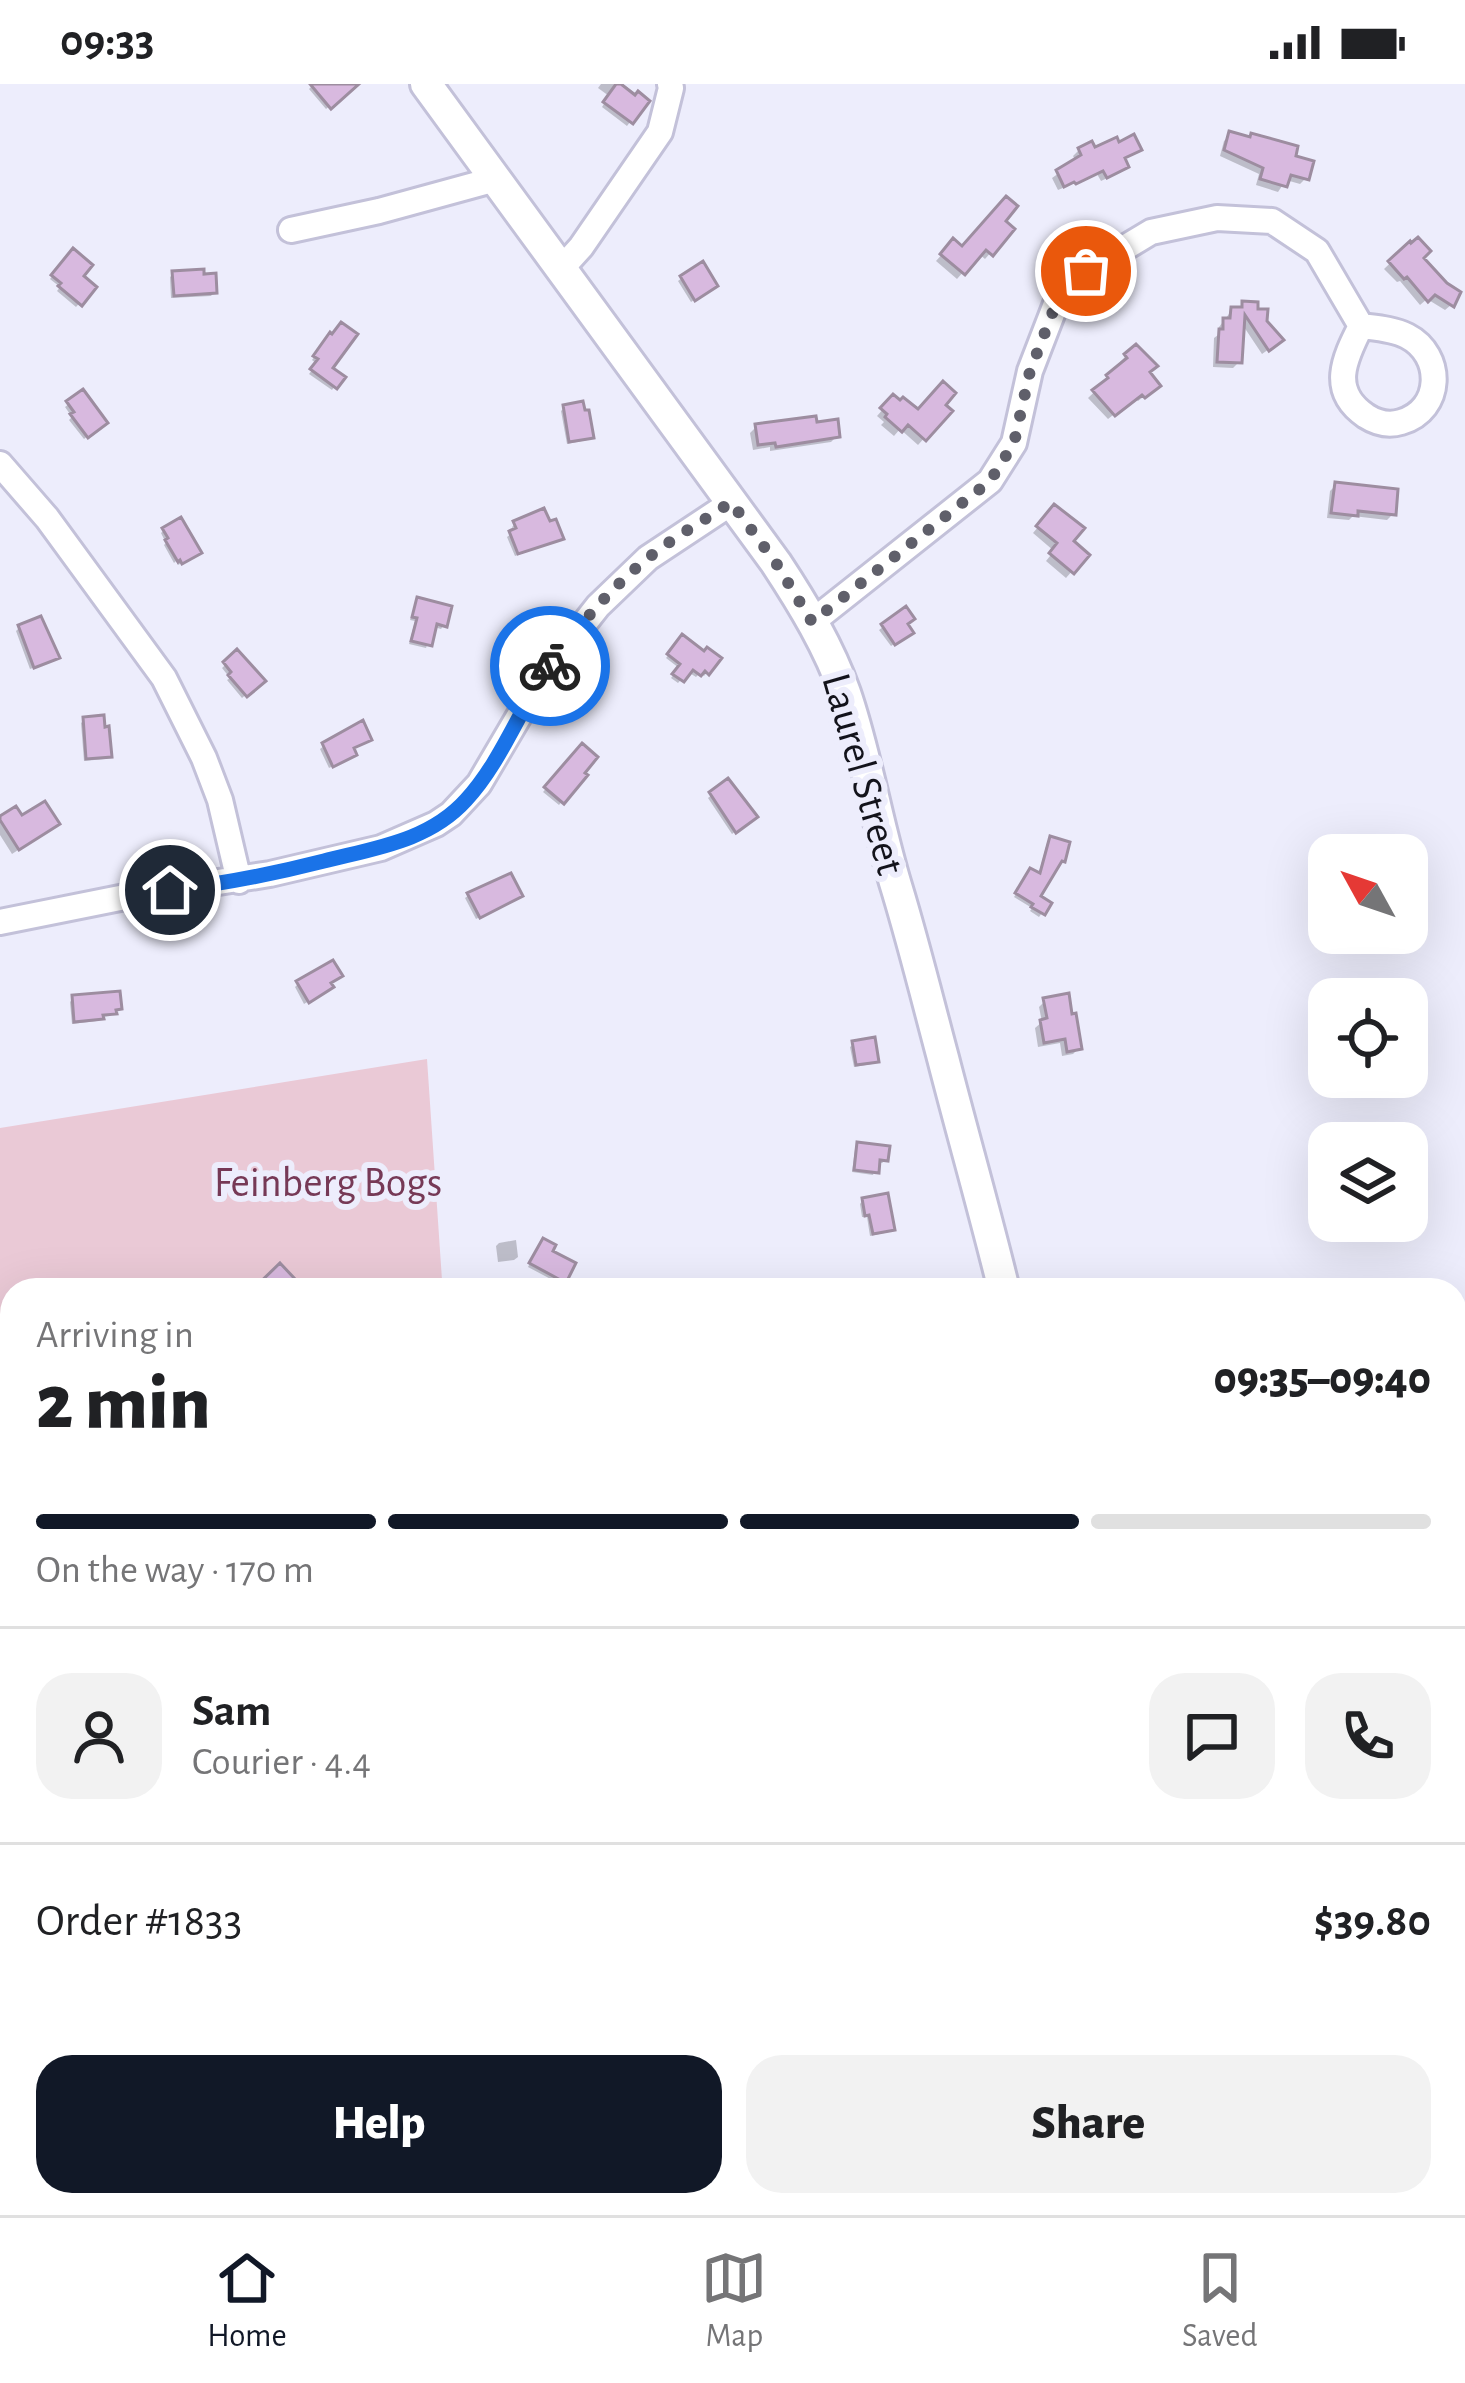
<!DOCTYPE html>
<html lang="en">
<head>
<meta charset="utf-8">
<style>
  body { margin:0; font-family:"Alegreya Sans",sans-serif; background:#f2f2f2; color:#202124; height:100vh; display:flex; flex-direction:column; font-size:45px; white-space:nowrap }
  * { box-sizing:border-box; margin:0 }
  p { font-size:39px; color:#757577 }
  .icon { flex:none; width:66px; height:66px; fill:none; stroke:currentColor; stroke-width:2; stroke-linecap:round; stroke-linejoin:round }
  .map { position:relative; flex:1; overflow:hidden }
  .drawer { position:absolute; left:0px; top:1194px; width:1467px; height:939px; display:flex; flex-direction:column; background:#fff; border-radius:36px 36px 0 0; box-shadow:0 12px 48px #0002 }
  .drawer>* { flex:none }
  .needle { width:78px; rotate:310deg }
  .tools { position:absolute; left:1308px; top:750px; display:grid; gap:24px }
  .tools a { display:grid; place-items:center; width:120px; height:120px; border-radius:24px; background:#fff; box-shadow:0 12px 48px #0002; font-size:60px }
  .pin { position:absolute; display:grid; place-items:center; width:102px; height:102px; color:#fff; margin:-51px; border:6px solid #fff; border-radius:50%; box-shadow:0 3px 12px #0007 }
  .courier { position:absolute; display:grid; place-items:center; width:120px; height:120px; margin:-60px; border:9px solid #1a73e8; border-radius:50%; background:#fff; color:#222; box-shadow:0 3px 15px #0007 }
  .headline em { font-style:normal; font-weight:800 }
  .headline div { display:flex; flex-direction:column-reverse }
  .headline { display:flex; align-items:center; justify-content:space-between; height:204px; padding:0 36px }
  h1 { font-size:78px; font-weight:800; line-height:90px }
  .bar { display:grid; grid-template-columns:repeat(4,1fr); gap:18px 12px; align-content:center; height:144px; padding:0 36px }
  .bar i { height:15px; border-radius:9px; background:#e0e0e0 }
  .bar .current { background:#111827 }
  .bar p { grid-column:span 4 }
  .line { display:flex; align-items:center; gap:30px; padding:0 36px; border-top:3px solid #e0e0e0 }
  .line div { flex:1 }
  .round { display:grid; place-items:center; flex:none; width:126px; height:126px; border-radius:36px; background:#f2f2f2 }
  .button { display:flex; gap:24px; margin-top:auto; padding:24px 36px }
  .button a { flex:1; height:138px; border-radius:36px; background:#111827; color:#fff; font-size:48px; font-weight:800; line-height:138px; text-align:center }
  .button a+a { background:#f2f2f2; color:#202124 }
  .status { display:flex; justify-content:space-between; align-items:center; height:84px; padding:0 60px; background:#fff; direction:ltr }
  .status svg { height:33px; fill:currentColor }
  .menu { display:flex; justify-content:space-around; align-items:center; height:168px; border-top:3px solid #e0e0e0; background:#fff; font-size:33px; color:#757577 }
  .menu a { display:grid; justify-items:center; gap:6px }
  .menu .current { color:#111827 }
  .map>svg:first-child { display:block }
  .green { fill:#eac9d6 }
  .shadow { fill:#0003 }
  .building { fill:#d8b9df; stroke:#9d8da0; stroke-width:3 }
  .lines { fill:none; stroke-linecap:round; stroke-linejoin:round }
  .minor-casing { stroke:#c3c1d9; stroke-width:30 }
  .major-casing { stroke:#c3c1d9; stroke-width:36 }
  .highway-casing { stroke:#c3c1d9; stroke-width:42 }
  .minor { stroke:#fff; stroke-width:24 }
  .major { stroke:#fff; stroke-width:30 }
  .highway { stroke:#fff; stroke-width:36 }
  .done { stroke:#5f5f6a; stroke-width:12; stroke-dasharray:0 21.6 }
  .route { stroke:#1a73e8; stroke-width:15 }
  .labels { text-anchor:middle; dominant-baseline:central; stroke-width:12; stroke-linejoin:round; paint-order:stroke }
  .street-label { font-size:42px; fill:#13131b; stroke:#ededfc }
  .park-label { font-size:42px; fill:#763956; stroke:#ededfc }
</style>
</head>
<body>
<div class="status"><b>09:33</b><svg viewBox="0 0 49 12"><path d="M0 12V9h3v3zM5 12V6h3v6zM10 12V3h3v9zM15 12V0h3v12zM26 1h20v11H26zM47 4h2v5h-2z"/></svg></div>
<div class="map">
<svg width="1465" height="2131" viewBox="0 0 1465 2131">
  <rect width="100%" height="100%" fill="#ededfc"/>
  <path class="green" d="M427,975L442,1196L386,1206H12V1269L0,1271V1044Z"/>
  <path class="shadow" d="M314,0H345L349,5L326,25L309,5Z
    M601,0H623L646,17L627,42L602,23L609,12L598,4Z
    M1230,51L1292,74L1306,94L1300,100L1286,96L1278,108L1256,101L1259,90L1220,72L1224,57Z
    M1079,66L1094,67L1138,66L1123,76L1125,82L1120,88L1101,97L1097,90L1058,106L1052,94L1076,77L1073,72Z
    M1001,138L1011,146L985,175L979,170L957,195L936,177L953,158L962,165Z
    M1409,161L1451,221L1445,226L1427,215L1420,221L1400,197L1397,198L1384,185Z
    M73,168L79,192L93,204L76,223L57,207L60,203L50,195Z
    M173,190L214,208L211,212L171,214L170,193Z
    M682,194L711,205L691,218L678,197Z
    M1244,220L1264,238L1275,261L1262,270L1242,240L1239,278L1233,284L1213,283L1214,254L1218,251L1219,243L1232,226H1237Z
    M327,255L329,285L341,293L332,306L309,290L317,280L312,276Z
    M1126,272L1147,289L1151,307L1138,317L1135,314L1108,335L1088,314L1123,281L1120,278Z
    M83,309L104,339L84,355L69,336L72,333L65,323Z
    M893,314L918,329L941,321L949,327L918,361L900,345L894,352L881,341L884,338L877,332Z
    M564,324L591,353L587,356L567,360L561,327Z
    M814,341L837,352L831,358L770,367V363L753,366L750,349L756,343Z
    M1336,401L1393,430L1387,436L1353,432L1349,436L1327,434L1330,407Z
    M1049,430L1070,457L1086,471L1066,494L1046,477L1054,467L1033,449Z
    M515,440L557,457L515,472L507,453L514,448L512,443Z
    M164,446L195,472L178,481L176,477L174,479L164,461L166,459L161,449Z
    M418,516L444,541L441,545L434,543L426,564L409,560L415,537L410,536Z
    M906,526V552L891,562L879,546Z
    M19,544L53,576L30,585L16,547Z
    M682,554L704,571L718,575L704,592L700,589L696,593L688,588L678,599L671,594L679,584L666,574Z
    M237,570L262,597L242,614L227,596L230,594L222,584Z
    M84,636L109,671L105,675L84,677L81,639Z
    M324,662L351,665L350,674L329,684L320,665Z
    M582,663L580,689L583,692L559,721L543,708Z
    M728,698L754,733L732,750L708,714Z
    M0,736L50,745L12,770L0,751Z
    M1051,755L1036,813L1042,829L1039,833L1030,827L1032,824L1014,813L1028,791L1038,792L1047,759Z
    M469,811L516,815L476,835L465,814Z
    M298,900H328L327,906L304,920L295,903Z
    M73,914L119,924L110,932L102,933L97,937L72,940L70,918Z
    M1045,917L1079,964L1073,970L1062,972L1060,959L1038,963L1035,944L1042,938L1039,923Z
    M854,960L876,977L872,980L854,983L850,963Z
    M858,1062L886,1076L882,1079H877L873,1091L852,1088L855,1065Z
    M863,1116L892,1145L889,1148L870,1152L867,1133H862L860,1120Z
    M516,1156L518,1173L514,1176L498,1178L496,1162L499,1159Z
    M540,1161L549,1168L564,1197L560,1200L528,1183Z
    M12,1319V1341L10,1342L0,1329Z"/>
  <path class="building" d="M310,0H359L331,25Z
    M616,0H621L635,11L638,7L650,17L633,40L603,18Z
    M1229,47L1250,53L1251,49L1298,62L1296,72L1314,77L1309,96L1291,91L1287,103L1260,95L1263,84L1224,66Z
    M1134,50L1142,66L1125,74L1129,83L1107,94L1103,87L1076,100L1074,98L1064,103L1056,86L1081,71L1078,64L1092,57L1095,63L1117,53L1119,58Z
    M1006,112L1018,122L1006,137L1015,145L993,172L986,166L965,191L940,170L953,154L962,162Z
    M1418,153L1431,167L1424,174L1447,199L1461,208L1454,223L1435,211L1428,218L1407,193L1404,195L1388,177L1410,157L1411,159Z
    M73,164L93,181L84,192L97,203L82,222L58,202L61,199L51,191Z
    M703,177L718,202L695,217L680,192Z
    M204,185V190L216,189L217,209L174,212L172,187Z
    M1242,217L1258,218V225H1268L1267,237L1284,256L1269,267L1245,231L1242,279L1217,278L1219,245H1223V234H1230L1231,223H1242Z
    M341,238L358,250L333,284L346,293L337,305L310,285L318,275L313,272L330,248L332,250Z
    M1136,260L1158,282L1150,288L1161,302L1145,314L1142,311L1115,332L1092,306L1108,294L1106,291L1127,274L1124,270Z
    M943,297L956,309L946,321L953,327L926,357L908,341L902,348L885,333L887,330L880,324L893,310L900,316L903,313L918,325Z
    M83,305L108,339L88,354L70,330L74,328L66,317Z
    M583,317L585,326H589L594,354L569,358L563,321Z
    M816,332L817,338L838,335L840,353L776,363L775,359L758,361L755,340Z
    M1335,398L1398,405L1396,431L1358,427V432L1331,429Z
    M1054,420L1085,444L1074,457L1090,471L1074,490L1049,469L1057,459L1036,442Z
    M544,424L550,437L556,435L564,455L518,470L509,447L516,444L513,437Z
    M181,433L202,469L182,480L180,476L178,478L165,456L168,454L162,444Z
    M417,513L452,522L447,543L437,540L432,562L411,557L417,534L412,533Z
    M906,522L915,535L908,540L914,549L895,561L881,540Z
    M41,532L60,574L34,584L18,541Z
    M682,550L704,567L707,563L722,574L709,591L705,587L701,592L693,586L684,598L672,590L680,580L667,570Z
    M237,565L266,597L247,613L228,591L231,588L223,578Z
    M104,631L105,643L109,642L112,673L86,675L83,633Z
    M363,636L372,656L354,664L357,671L333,683L322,659Z
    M582,659L598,673L585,689L588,691L564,720L544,703Z
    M728,694L758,733L736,749L709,708Z
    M45,717L60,740L19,766L0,736V732L16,722L22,731Z
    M1050,752L1070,758L1065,778L1062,777L1041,812L1052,819L1045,831L1031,823L1033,820L1015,809L1030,784L1040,789Z
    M511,789L523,812L480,834L467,809Z
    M333,876L343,892L331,899L334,903L309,919L296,897Z
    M120,907L122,925L116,926L117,930L103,931L104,935L74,938L72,911Z
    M1069,909L1072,930L1076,929L1082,965L1067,968L1065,955L1044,959L1040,936L1047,934L1043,914Z
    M875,953L879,978L856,981L852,957Z
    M857,1058L890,1062L888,1077L880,1076L879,1089L854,1086Z
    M888,1109L895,1146L873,1150L869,1131L865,1132L862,1114Z
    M543,1154L556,1161L553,1167L576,1179L566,1199L529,1179Z
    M280,1179L295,1195L284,1206H252Z"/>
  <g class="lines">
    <g class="minor-casing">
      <path id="minor" d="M291,146L379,127L496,95
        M561,185L581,163L660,48L671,4L670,0
        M0,380L47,434L164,594L204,674L220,716L239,797
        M812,538L990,397L1014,359L1030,287L1059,212L1086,187L1151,148L1217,134L1272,137L1317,167L1361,242C1344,275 1329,307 1366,332C1377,339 1388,342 1401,338C1443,326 1444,271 1407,252C1393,245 1376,244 1361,242
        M0,838L135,811L270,790L381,764L436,740L451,730L479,700L542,593L598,522L648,474L731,419
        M0,1436H12"/>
    </g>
    <g class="major-casing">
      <path id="major" d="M426,0L776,479C803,520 829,563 845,609C867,673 877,741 897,805C914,861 928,918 943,974C963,1052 985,1128 1004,1206
        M1455,1409H1465
        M43,2131L49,2121"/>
    </g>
    <g class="highway-casing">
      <path id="highway" d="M0,2047L12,2049
        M382,2121L434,2131"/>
    </g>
    <use href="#minor" class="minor"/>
    <use href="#major" class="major"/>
    <use href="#highway" class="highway"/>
  </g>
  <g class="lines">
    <path class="done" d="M550,582C579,541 612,502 652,471C677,451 705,436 731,418L776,479L812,538L990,397L1014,359L1030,287L1059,212L1086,187"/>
    <path class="route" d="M170,806C222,800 273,790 324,777C375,764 429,757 466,716C502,677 519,625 550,582"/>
  </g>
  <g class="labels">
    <g class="street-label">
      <text transform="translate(863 690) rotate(74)">Laurel Street</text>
    </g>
    <g class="park-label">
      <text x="328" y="1099">Feinberg Bogs</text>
    </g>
  </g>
</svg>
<div class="tools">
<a><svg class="needle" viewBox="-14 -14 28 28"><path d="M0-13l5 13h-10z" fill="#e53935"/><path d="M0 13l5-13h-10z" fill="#757577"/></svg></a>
<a><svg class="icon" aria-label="locate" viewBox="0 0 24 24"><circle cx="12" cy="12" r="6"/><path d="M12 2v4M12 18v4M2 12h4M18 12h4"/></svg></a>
<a><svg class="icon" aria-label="layers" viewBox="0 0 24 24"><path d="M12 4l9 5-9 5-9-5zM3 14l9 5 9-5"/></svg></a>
</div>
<div class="pin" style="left:1086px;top:187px;background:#ea580c"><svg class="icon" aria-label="bag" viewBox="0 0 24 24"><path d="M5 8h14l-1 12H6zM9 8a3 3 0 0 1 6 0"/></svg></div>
<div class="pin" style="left:170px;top:806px;background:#1f2937"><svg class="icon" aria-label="home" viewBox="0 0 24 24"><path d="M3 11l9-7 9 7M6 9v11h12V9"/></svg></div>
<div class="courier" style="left:550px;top:582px"><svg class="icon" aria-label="bike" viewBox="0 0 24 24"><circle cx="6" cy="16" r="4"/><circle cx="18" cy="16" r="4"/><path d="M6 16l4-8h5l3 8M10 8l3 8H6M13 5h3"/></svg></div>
<section class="drawer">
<div class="headline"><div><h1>2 min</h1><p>Arriving in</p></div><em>09:35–09:40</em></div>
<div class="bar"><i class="current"></i><i class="current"></i><i class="current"></i><i></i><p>On the way · 170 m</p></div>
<div class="line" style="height:216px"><a class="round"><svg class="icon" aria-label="person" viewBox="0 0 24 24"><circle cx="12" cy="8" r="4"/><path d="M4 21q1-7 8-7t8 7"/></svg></a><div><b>Sam</b><p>Courier · 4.4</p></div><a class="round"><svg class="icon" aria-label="chat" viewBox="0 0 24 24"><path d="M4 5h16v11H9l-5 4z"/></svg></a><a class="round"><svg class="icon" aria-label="phone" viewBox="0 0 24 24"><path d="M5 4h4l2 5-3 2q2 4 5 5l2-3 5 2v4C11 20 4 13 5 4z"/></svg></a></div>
<div class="line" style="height:156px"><div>Order #1833</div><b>$39.80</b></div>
<div class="button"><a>Help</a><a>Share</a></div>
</section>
</div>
<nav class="menu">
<a class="current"><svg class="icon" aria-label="home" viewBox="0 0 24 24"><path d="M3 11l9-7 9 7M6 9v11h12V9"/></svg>Home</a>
<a><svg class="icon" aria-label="map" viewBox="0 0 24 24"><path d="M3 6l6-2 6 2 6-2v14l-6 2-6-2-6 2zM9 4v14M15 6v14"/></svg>Map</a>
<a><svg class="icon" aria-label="saved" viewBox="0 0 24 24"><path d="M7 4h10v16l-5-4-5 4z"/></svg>Saved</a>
</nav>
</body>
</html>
